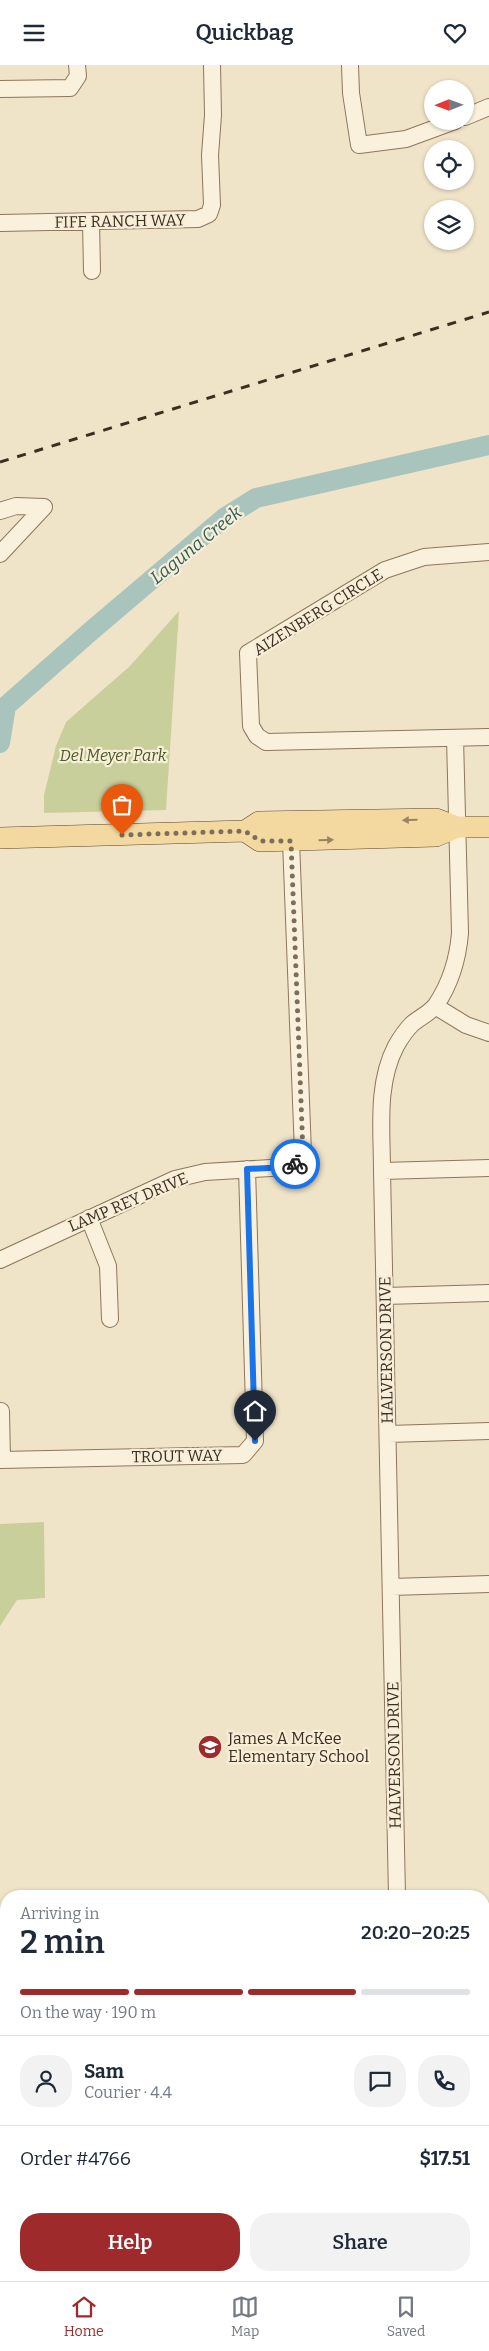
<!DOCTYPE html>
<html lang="en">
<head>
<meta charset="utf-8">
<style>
  body { margin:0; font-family:Bitter,serif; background:#f2f2f3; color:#1f2937; height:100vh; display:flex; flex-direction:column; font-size:19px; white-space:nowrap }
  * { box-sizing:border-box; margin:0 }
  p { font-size:16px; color:#747a83 }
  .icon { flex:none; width:28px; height:28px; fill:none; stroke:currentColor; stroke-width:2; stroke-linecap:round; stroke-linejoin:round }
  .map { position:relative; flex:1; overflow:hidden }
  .drawer { position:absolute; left:0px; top:1825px; width:490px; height:391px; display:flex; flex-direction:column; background:#fff; border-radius:20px 20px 0 0; box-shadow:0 1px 4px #0004 }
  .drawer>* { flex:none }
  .needle { width:32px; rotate:269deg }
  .controls { position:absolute; left:424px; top:15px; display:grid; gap:10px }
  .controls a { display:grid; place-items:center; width:50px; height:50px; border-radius:50%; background:#fff; box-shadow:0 1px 4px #0004; font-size:25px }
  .pin { position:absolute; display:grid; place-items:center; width:42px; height:42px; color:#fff; margin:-51px -21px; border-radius:50% 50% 50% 0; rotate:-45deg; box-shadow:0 0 5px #0007 }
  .pin .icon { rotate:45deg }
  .courier { position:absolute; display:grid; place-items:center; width:50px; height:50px; margin:-25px; border:4px solid #1a73e8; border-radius:50%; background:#fff; color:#222; box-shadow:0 1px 6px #0007 }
  .overview em { font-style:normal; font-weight:600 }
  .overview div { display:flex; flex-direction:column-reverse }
  .overview { display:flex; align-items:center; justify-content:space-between; height:85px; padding:0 20px }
  h1 { font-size:32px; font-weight:600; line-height:38px }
  .bar { display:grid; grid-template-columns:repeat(4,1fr); gap:8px 5px; align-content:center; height:60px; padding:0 20px }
  .bar i { height:6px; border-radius:4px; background:#e0e1e3 }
  .bar .active { background:#9e2a2b }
  .bar p { grid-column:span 4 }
  .line { display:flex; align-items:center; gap:12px; padding:0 20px; border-top:1px solid #e0e1e3 }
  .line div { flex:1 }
  .round { display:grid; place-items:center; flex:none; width:52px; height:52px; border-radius:20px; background:#f2f2f3 }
  .button { display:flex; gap:10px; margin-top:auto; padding:10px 20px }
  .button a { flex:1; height:58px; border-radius:20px; background:#9e2a2b; color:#fff; font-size:20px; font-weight:600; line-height:58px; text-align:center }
  .button a+a { background:#f2f2f3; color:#1f2937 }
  header { display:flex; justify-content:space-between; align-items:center; height:65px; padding:0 20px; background:#fff; font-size:22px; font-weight:600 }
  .dock { display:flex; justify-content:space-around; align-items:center; height:70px; border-top:1px solid #e0e1e3; background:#fff; font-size:14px; color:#747a83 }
  .dock a { display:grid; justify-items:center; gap:2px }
  .dock .active { color:#9e2a2b }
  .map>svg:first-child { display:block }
  .green { fill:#c9cf9b }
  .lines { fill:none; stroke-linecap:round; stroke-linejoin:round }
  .river { stroke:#a9c4bc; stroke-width:20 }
  .minor-casing { stroke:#8d765c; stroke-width:18 }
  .major-casing { stroke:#5b4430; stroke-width:22 }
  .minor { stroke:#faf1dc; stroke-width:16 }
  .major { stroke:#f3d9a0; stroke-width:21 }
  .rail { stroke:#3d2e20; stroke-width:3; stroke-dasharray:9 9; stroke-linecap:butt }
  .oneway { fill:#988460 }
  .done { stroke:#7c6e5b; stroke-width:5; stroke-dasharray:0 9 }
  .route { stroke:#1a73e8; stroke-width:6 }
  .labels { text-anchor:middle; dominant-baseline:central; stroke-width:4.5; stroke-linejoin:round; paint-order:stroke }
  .street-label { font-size:16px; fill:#3d2e20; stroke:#f7eed8 }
  .park-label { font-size:16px; font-style:italic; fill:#4d5a26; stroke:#f7eed8 }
  .poi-label { font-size:16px; fill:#3d2e20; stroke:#f7eed8; text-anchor:start }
  .water-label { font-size:18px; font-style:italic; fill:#2f5d5a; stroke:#f7eed8 }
</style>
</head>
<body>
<header><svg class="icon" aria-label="menu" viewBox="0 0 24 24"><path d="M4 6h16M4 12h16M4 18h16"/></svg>Quickbag<svg class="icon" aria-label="heart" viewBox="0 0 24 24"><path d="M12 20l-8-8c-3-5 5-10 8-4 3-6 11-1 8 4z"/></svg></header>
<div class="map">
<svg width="489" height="2216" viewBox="0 0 489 2216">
  <rect width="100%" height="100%" fill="#f0e4c8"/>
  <path class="green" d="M179,546L166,745L44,748V730L56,681L66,657L130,601Z
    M44,1457L45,1533L17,1535L0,1561V1459Z"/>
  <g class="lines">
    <path class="river" d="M0,678L6,641L91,566L224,453L256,433L489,380"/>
    <g class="minor-casing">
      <path id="minor" d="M350,0L351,28L359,80L406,74L455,56
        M0,24L70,23L78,11L77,0
        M465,52L489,42
        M91,156L92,206
        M0,158L198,154L209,149L212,140L210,90L213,50L212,0
        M0,446L16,441L44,442
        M489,487L424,492L385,505L248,588L251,661L257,671L266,677L489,672
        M0,489L44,442
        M435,941L466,960L489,968
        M382,1106L489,1103
        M89,1153L108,1201L110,1254
        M0,1195L175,1114L205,1107L287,1102L298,1098L303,1088L291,776
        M385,1231L489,1228
        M1,1346L2,1395
        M388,1369L489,1366
        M0,1395L243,1390L255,1376L247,1104
        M391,1522L489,1519
        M397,1831L382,1106C382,1065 376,1019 396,981C400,974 406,965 412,959C419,953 430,948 436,940C450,919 458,893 460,868L455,673
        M0,1870L6,1877
        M484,1883H489
        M484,2107H489
        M3,2117L6,2216"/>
    </g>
    <g class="major-casing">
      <path id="major" d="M245,766L260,776L436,771L457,762
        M0,773L245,766L259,757L436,754L457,762H489"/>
    </g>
    <use href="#minor" class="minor"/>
    <use href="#major" class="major"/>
    <path class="rail" d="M0,397L489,247"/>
  </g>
  <defs><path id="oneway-solid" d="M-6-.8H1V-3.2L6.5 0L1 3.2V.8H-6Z" transform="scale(1.25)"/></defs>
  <g class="oneway">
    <use href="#oneway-solid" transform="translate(410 755) rotate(179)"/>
    <use href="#oneway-solid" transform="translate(326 775) rotate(-2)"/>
  </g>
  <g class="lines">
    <path class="done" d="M122,770L245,766L260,776H291L303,1088L295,1099"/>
    <path class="route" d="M255,1376L247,1104L287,1102L295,1099"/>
  </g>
  <defs>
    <g id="school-disc" transform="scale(1.25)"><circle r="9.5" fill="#9e2a2b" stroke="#f7eed8"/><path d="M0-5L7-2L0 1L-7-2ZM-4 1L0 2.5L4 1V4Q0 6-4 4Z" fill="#fff"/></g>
  </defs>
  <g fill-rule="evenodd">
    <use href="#school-disc" x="210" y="1682"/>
  </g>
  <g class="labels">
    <g class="street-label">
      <text transform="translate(120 156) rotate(-1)">FIFE RANCH WAY</text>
      <text transform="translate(318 547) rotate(-32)">AIZENBERG CIRCLE</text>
      <text transform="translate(128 1137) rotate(-23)">LAMP REY DRIVE</text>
      <text transform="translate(386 1285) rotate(-91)">HALVERSON DRIVE</text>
      <text transform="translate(177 1391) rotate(-1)">TROUT WAY</text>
      <text transform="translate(394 1690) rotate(-91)">HALVERSON DRIVE</text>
    </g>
    <g class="park-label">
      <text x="113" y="690">Del Meyer Park</text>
    </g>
    <g class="poi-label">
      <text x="228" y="1673">James A McKee<tspan x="228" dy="18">Elementary School</tspan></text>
    </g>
    <g class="water-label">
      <text transform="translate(196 480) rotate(-39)">Laguna Creek</text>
    </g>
  </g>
</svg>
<div class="controls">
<a><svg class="needle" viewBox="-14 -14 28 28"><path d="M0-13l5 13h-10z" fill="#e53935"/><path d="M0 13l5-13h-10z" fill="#747a83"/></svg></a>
<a><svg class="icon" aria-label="locate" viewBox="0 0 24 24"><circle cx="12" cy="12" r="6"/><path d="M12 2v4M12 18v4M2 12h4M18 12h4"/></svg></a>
<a><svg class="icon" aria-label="layers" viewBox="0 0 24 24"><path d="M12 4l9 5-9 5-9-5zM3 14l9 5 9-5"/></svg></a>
</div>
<div class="pin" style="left:122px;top:770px;background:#ea580c"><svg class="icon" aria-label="bag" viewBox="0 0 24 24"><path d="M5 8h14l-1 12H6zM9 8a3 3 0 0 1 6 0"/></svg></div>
<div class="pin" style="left:255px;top:1376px;background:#1f2937"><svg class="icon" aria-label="home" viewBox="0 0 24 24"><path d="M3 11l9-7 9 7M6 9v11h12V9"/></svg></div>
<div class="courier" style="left:295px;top:1099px"><svg class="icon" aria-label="bike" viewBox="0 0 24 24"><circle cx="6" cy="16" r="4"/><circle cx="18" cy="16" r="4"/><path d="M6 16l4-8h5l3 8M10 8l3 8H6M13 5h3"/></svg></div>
<section class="drawer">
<div class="overview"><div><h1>2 min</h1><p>Arriving in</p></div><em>20:20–20:25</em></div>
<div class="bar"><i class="active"></i><i class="active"></i><i class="active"></i><i></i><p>On the way · 190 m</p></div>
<div class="line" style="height:90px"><a class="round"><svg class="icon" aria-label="person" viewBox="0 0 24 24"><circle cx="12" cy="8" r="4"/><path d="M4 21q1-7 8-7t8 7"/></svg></a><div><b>Sam</b><p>Courier · 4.4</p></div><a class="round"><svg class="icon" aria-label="chat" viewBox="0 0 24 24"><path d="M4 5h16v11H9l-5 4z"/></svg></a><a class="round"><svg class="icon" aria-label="phone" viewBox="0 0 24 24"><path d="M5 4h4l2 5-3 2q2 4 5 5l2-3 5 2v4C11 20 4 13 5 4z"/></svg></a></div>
<div class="line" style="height:65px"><div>Order #4766</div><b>$17.51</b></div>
<div class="button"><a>Help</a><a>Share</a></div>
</section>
</div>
<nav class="dock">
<a class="active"><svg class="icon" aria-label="home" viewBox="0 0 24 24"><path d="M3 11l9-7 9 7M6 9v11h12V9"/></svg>Home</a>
<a><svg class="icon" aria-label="map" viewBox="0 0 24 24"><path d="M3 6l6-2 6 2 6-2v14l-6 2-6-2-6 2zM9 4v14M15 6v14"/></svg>Map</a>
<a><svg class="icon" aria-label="saved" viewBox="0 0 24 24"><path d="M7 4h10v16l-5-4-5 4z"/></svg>Saved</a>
</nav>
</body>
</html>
